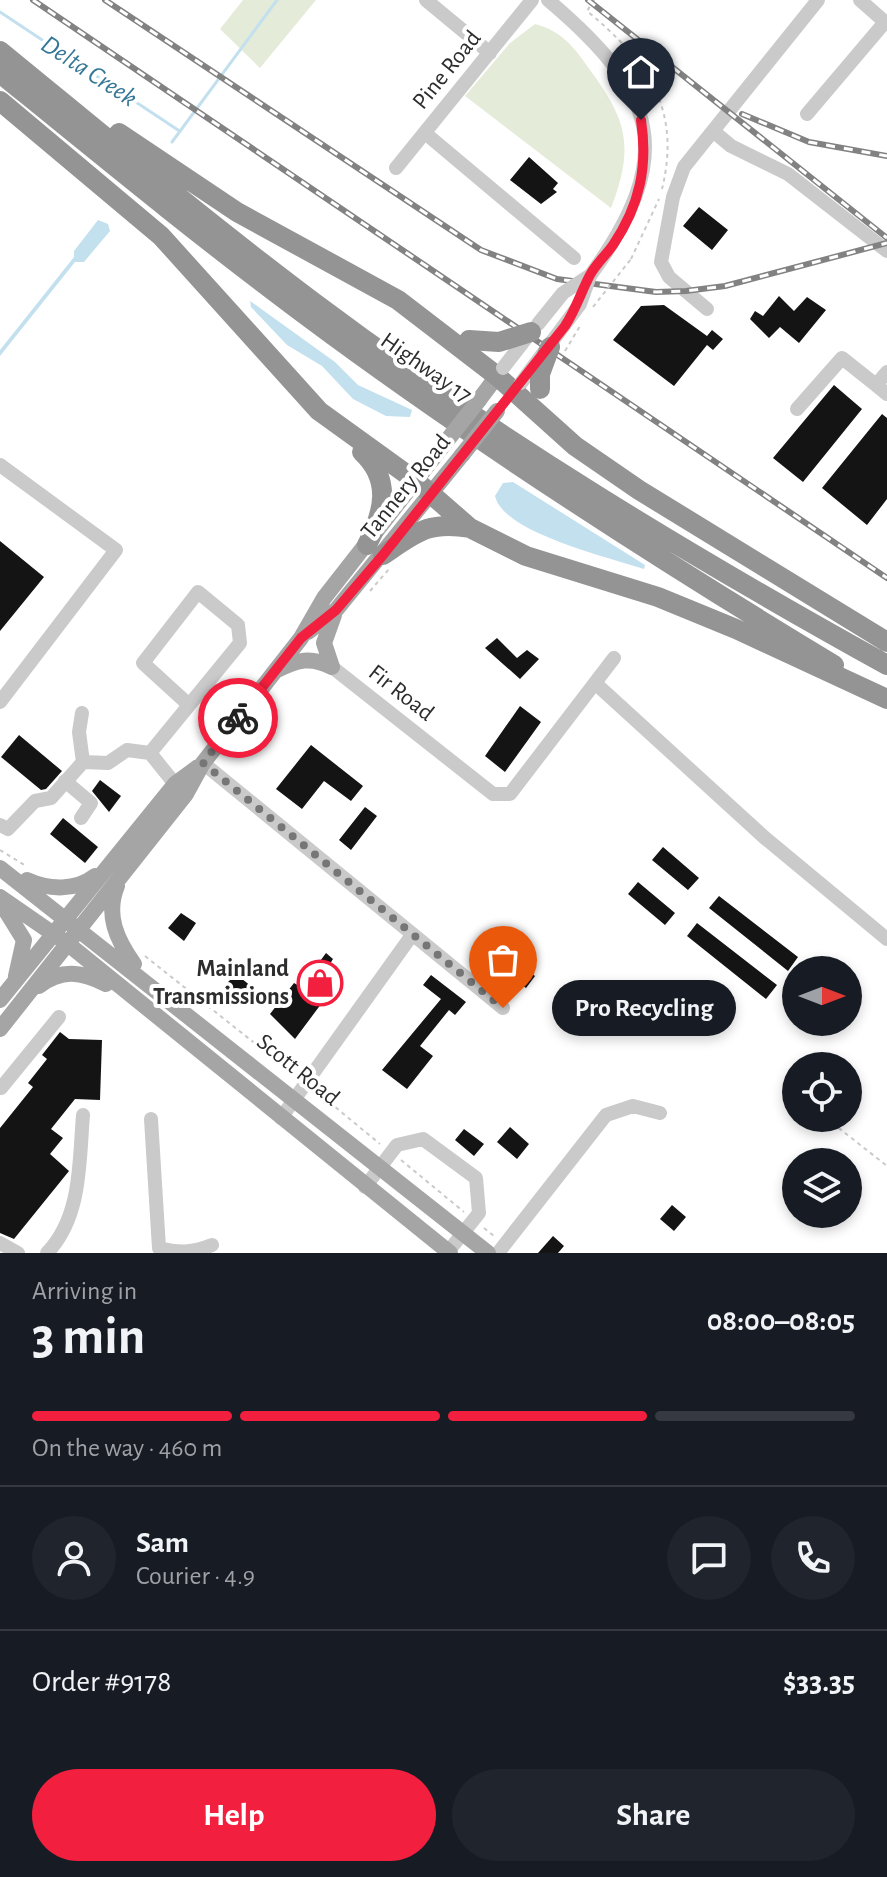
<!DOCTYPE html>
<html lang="en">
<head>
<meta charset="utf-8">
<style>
  body { margin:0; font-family:"Alegreya Sans",sans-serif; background:#20242c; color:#f1f3f6; height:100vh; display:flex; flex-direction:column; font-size:30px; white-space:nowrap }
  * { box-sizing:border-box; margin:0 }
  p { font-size:26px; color:#9ea1a6 }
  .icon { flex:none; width:44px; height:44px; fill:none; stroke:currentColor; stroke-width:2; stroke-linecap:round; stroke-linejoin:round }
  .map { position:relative; height:1253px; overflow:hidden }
  .drawer { display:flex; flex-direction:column; background:#171b24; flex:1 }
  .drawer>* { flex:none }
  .needle { width:52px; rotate:90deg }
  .tools { position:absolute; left:782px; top:956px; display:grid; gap:16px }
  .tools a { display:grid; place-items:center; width:80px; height:80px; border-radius:50%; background:#171b24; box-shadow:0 4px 12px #0003; font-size:40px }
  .pin { position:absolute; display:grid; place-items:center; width:68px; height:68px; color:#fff; margin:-82px -34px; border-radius:50% 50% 50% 0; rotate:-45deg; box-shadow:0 0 8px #0007 }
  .pin .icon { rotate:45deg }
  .courier { position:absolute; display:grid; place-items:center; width:80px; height:80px; margin:-40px; border:6px solid #f31f3e; border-radius:50%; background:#fff; color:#222; box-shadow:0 2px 10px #0007 }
  .bubble { position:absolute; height:56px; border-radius:28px; background:#171b24; box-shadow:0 4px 12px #0003; font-size:26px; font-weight:600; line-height:56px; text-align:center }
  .head em { font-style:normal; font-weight:600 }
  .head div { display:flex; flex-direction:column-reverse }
  .head { display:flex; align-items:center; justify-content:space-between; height:136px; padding:0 32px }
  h1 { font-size:52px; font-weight:600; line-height:60px }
  .bar { display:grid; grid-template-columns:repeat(4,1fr); gap:12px 8px; align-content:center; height:96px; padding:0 32px }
  .bar i { height:10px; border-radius:6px; background:#363941 }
  .bar .current { background:#f31f3e }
  .bar p { grid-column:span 4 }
  .line { display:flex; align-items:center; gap:20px; padding:0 32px; border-top:2px solid #363941 }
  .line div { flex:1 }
  .round { display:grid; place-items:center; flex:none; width:84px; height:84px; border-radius:42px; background:#20242c }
  .action { display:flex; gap:16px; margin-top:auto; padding:16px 32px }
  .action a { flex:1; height:92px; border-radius:48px; background:#f31f3e; color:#fff; font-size:32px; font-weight:600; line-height:92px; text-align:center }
  .action a+a { background:#20242c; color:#f1f3f6 }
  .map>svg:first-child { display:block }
  .green { fill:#e4ecd9 }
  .water { fill:#c3e0ee }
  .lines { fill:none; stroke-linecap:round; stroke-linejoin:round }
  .stream { stroke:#c3e0ee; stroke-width:3 }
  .building { fill:#141414 }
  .path { stroke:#cacaca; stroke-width:2; stroke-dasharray:4 4; stroke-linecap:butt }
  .minor { stroke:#cacaca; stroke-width:14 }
  .major { stroke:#a5a5a5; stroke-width:16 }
  .highway { stroke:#949494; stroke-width:20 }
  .rail-casing { stroke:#828282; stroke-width:6 }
  .rail { stroke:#fff; stroke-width:3; stroke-dasharray:9; stroke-linecap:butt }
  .path-bridge { stroke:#cacaca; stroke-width:2; stroke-dasharray:4 4; stroke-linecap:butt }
  .minor-bridge { stroke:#cacaca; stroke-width:14 }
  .major-bridge { stroke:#a5a5a5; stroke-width:16 }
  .highway-bridge { stroke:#949494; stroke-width:20 }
  .done { stroke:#767676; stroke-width:8; stroke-dasharray:0 14.4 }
  .route { stroke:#f31f3e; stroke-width:10 }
  .labels { text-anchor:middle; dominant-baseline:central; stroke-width:8; stroke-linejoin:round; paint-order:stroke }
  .street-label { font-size:24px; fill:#2d2d2d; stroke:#fff }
  .poi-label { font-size:24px; font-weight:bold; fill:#2d2d2d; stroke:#fff; text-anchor:end }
  .water-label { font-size:26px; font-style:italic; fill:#357795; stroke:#fff }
</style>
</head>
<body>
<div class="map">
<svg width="887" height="1253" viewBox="0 0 887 1253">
  <rect width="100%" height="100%" fill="#fff"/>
  <path class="green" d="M243,0H316L260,68L220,29Z
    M535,24C562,31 574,47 590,70C628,121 634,148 611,208L465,96L510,43Z"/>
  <path class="water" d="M98,220L108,224L110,231L84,262H75L0,356V350L74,257V251Z
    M250,301L335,362L358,385L412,410L410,417L386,416L353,399L322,366L287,345L251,307Z
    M513,482L645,565L644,569C611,558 503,533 495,496L503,483Z"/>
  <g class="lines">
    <path class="stream" d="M0,12L178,130
      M172,142L277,0"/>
  </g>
  <path class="building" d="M529,157L558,183L553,189L557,192L541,204L510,180Z
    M699,207L728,230L712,250L683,226Z
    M779,296L794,311L807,297L826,310L799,343L780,327L769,338L750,319L755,311L763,316Z
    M664,305L707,336L712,330L723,339L713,350L707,345L674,386L613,340L641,306Z
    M834,385L862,409L803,482L773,458Z
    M882,414L887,418V499L867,525L822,488Z
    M0,541L44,577L0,631Z
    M497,638L517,658L527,650L539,659L520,679L485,648Z
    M520,706L541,722L505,772L485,756Z
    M19,735L62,771L46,789L41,790L1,757Z
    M311,745L363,786L351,801L324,781L302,809L276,789Z
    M100,780L121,796L109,812L92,791Z
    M365,807L377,816L351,850L339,840Z
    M63,818L98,847L85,863L50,834Z
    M663,847L699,878L688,890L652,860Z
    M638,882L675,913L665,925L628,894Z
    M719,896L798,957L788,971L709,908Z
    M181,913L196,923L184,941L168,928Z
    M697,923L777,985L766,999L687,936Z
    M326,953L333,959L325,972L336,984L295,1039L270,1014L294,983L301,987Z
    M512,958L535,976L526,988L503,970Z
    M236,974L258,992L248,1004L223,987Z
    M431,975L466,1002L455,1015L449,1010L420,1046L433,1056L407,1089L382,1070L441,999L423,985Z
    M60,1032L69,1039L102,1040L100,1100L75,1099L51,1129L63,1138L50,1154L69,1171L14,1239L0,1233V1128L33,1087L28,1083L47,1059L42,1055Z
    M510,1127L529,1144L517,1159L497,1142Z
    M464,1129L484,1144L474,1156L455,1140Z
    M672,1205L686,1217L674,1231L660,1219Z
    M553,1236L564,1246L558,1253H538Z"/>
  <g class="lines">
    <path class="path" d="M594,0L587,11C646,60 682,107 662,189
      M631,259L659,199
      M370,591L389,569
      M0,850L26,866
      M145,956L296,1076
      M317,1092L380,1144
      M826,1118L887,1166
      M401,1160L464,1212
      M484,1228L495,1237"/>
    <path class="minor" d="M426,0L490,53
      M548,0C658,93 678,155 590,276
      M807,114L885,22L860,0
      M713,131L731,146L788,174L887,251
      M425,133L574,258
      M396,168L532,0
      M707,309L669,277L661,262L673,197L684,167L818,0
      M887,372L876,385L887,394
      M797,409L842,358L876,385
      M0,465L116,550L0,702
      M332,667L493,794H510L614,658
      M595,683L765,838L887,939
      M82,713L79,732L83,762
      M203,763L503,1008
      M65,781L91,803L81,818
      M175,784L150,753L240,643L238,625L198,592L143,663L189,705
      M0,825L8,829L35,801L51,798L83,762L108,763L127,750L150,753
      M1,1088L59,1017
      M281,1118L412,935
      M151,1119L159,1248C179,1253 192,1253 212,1245
      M365,1187L397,1145L423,1139L476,1178L479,1213L447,1253
      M0,1243L18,1253
      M47,1253C82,1217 79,1161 83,1115
      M498,1253L606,1115L633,1106L660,1113"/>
    <path class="major" d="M479,400L497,376
      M308,632L336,610L462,455
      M332,667L324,643L334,615
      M277,670C298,660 310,656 332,667
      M0,868L488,1253
      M27,880C49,890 76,891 95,876
      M117,886C105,915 117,940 134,964
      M0,897L68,944L450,1253
      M1,903L24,940L16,976
      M39,986C62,968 82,972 106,984
      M0,1000L175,784L198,767
      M0,1029L186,794L203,763L301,638L324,598L445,443"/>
    <path class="highway" d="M0,51C104,136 208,223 316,304C496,439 690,556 887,665
      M0,73C102,156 203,239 308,317C476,442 655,557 834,665
      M0,101L161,236L319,411L416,481L470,528L526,556L658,597L736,629L887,699
      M119,133L237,212L398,300L497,376L575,446L639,490L887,642
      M362,452C392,480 384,512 367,545
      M383,555C417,532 428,521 470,528"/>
    <g class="rail-casing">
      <path id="rail" d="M33,0L887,578
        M105,0L481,250L557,279L656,292L686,291L725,286L887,243
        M588,0L887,238
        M742,114L809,142L887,156"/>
    </g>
    <use href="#rail" class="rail"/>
    <path class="path-bridge" d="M593,307L631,259
      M565,351L580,326"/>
    <path class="minor-bridge" d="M538,324L563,293L589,276
      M503,368L531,332
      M521,383L580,304L590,276"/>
    <path class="major-bridge" d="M445,443L479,400
      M462,455L497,411"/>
    <path class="highway-bridge" d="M469,340L499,342L531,332
      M540,389V374L550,347"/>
  </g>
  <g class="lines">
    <path class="done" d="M238,718L203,763L503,1008"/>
    <path class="route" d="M238,718L301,638L336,610L383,555L565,326C576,309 581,292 590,275C596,264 606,255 613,245C640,205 648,166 641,120"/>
  </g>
  <defs>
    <g id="shop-ring" transform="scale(2.3)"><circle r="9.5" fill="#fff" stroke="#f31f3e" stroke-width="1.5"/><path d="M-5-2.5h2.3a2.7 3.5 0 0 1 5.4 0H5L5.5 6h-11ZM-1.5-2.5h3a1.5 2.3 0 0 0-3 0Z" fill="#f31f3e"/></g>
  </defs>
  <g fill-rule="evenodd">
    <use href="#shop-ring" x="320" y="983"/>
  </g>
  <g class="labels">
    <g class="street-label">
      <text transform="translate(447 70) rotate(-51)">Pine Road</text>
      <text transform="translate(426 368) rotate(35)">Highway 17</text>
      <text transform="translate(406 487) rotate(-51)">Tannery Road</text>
      <text transform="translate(401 693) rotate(38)">Fir Road</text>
      <text transform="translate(298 1070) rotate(39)">Scott Road</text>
    </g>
    <g class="poi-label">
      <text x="289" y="969">Mainland<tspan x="289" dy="28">Transmissions</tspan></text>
    </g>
    <g class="water-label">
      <text transform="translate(89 71) rotate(33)">Delta Creek</text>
    </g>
  </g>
</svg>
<div class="tools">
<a><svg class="needle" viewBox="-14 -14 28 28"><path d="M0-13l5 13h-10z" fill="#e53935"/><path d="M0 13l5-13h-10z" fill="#9ea1a6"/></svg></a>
<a><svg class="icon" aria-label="locate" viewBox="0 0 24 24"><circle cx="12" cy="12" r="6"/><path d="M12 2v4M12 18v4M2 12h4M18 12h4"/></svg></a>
<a><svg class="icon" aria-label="layers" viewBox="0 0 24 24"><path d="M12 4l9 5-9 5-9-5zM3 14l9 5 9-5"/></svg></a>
</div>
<div class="pin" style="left:503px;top:1008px;background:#ea580c"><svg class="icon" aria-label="bag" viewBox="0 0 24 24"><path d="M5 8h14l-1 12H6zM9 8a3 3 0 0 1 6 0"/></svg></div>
<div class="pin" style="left:641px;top:120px;background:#1f2937"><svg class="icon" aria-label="home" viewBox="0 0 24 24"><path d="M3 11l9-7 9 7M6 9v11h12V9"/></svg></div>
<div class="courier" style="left:238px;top:718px"><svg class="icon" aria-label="bike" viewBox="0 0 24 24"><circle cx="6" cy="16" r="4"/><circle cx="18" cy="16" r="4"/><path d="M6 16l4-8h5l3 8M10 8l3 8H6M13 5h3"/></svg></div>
<div class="bubble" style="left:552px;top:980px;width:184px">Pro Recycling</div>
</div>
<section class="drawer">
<div class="head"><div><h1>3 min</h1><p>Arriving in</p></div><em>08:00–08:05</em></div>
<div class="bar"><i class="current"></i><i class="current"></i><i class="current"></i><i></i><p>On the way · 460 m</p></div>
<div class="line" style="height:144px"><a class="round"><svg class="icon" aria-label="person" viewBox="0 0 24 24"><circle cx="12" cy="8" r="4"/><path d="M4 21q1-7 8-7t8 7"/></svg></a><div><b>Sam</b><p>Courier · 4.9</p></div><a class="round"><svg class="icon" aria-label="chat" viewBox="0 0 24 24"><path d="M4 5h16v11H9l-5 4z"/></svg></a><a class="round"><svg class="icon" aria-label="phone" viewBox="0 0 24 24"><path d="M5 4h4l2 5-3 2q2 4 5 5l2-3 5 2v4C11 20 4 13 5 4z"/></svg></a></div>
<div class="line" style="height:104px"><div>Order #9178</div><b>$33.35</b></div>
<div class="action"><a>Help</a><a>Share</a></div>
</section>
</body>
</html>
